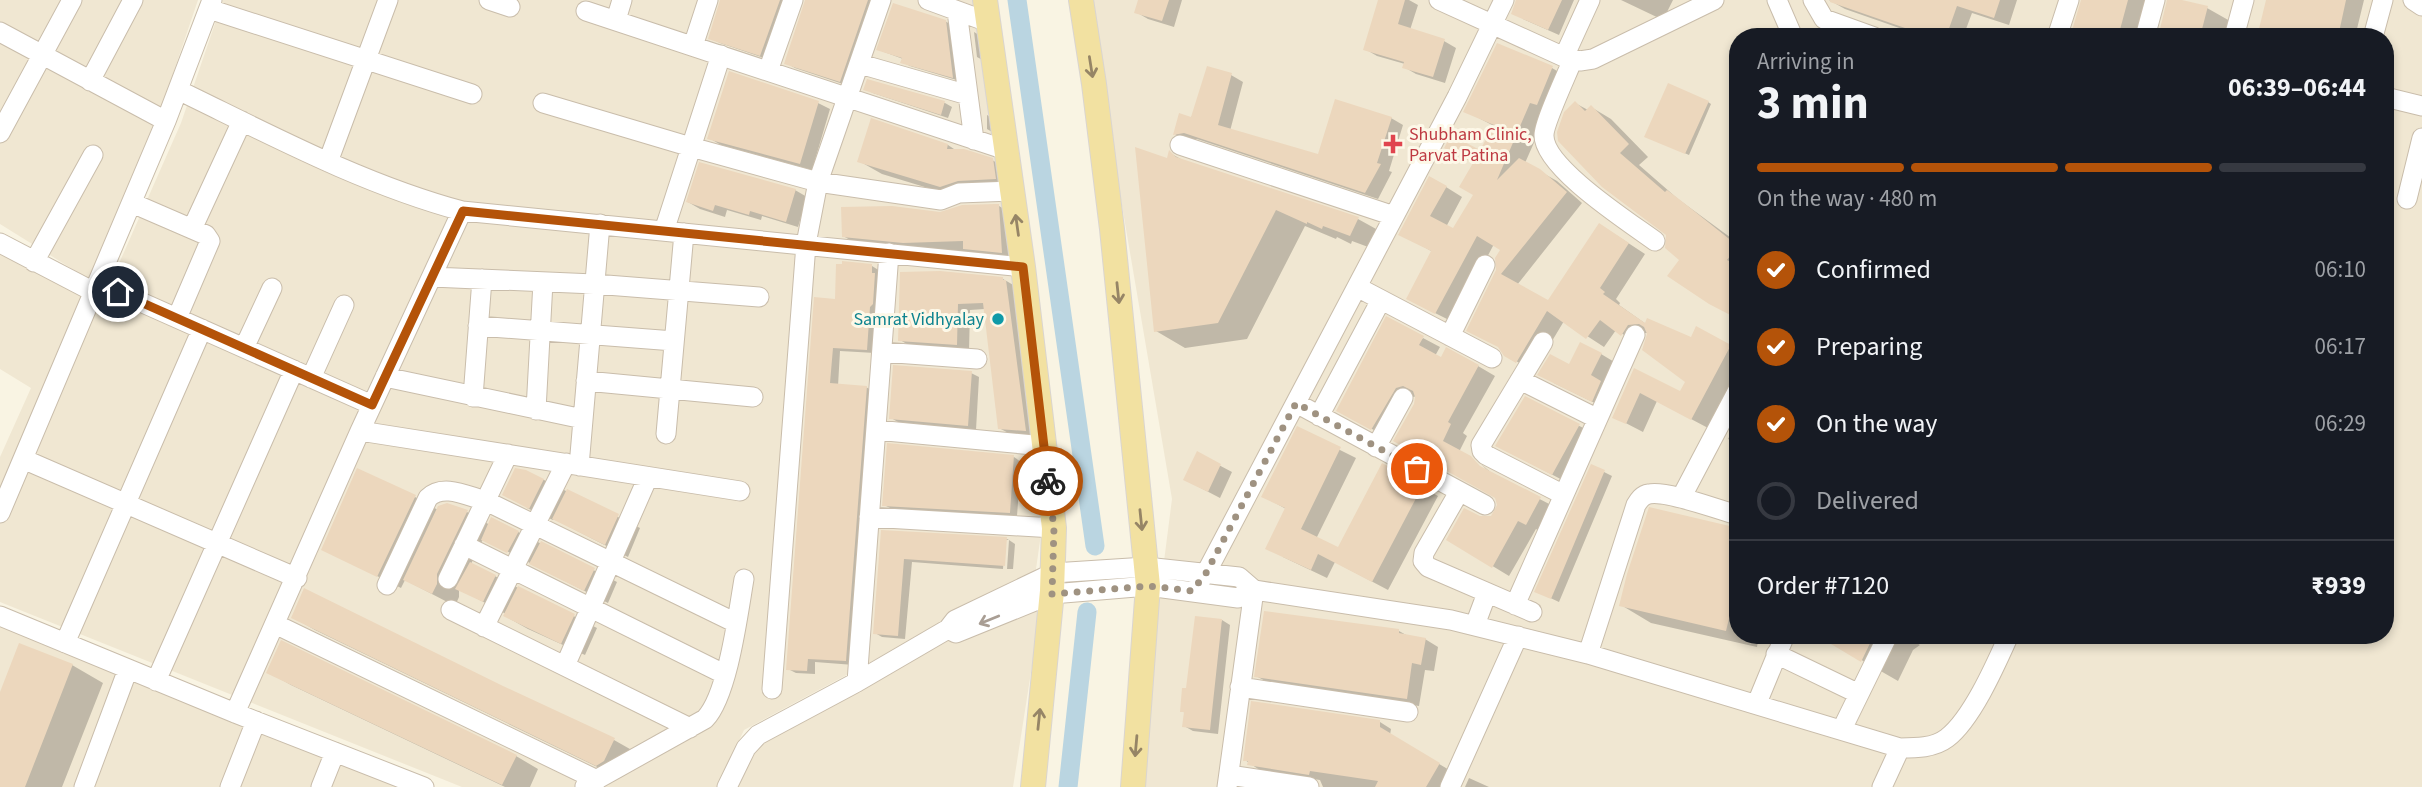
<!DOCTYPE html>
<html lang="en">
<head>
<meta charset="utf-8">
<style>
  body { margin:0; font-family:"Source Sans 3",sans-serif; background:#242831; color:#f1f3f6; height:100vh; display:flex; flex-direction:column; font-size:26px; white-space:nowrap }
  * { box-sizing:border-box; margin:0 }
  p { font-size:23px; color:#9ea1a6 }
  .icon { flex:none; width:38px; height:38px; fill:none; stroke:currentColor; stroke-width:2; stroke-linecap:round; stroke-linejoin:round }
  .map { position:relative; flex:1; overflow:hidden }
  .panel { position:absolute; left:1729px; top:28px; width:665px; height:616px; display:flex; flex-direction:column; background:#171b24; border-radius:28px; box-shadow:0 4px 10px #0003 }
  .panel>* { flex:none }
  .pin { position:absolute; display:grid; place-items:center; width:60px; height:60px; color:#fff; margin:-30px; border:4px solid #fff; border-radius:50%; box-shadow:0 2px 7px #0007 }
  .courier { position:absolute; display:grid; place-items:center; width:70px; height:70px; margin:-35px; border:5px solid #b45309; border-radius:50%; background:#fff; color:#222; box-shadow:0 2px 9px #0007 }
  .headline em { font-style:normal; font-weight:700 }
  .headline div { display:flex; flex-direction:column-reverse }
  .headline { display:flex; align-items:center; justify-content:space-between; height:119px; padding:0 28px }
  h1 { font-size:46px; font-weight:700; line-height:52px }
  .bar { display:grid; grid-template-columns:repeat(4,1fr); gap:10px 7px; align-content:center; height:84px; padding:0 28px }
  .bar i { height:9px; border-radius:5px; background:#363941 }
  .bar .on { background:#b45309 }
  .bar p { grid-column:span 4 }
  .line { display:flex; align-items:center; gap:18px; padding:0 28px; border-top:2px solid #363941 }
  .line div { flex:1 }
  ol { padding:0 28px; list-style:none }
  li { display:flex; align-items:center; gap:21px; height:77px }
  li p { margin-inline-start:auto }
  li .icon { padding:7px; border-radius:50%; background:#b45309; color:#fff; stroke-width:4 }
  li:last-child { color:#9ea1a6 }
  li i { width:38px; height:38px; border:4px solid #363941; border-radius:50% }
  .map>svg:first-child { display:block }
  .residential { fill:#f0e7d2; fill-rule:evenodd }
  .shadow { fill:#0003 }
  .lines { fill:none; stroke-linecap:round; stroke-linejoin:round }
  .canal { stroke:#bad5e1; stroke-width:19 }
  .building { fill:#ecd7bd }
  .minor-casing { stroke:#c9bdab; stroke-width:21 }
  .major-casing { stroke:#dad5d0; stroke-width:26 }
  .minor { stroke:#fff; stroke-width:19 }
  .major { stroke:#f2e1a1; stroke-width:24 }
  .oneway { stroke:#968566 }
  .oneway2 { stroke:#a99e94 }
  .done { stroke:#9f9281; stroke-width:7; stroke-dasharray:0 12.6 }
  .route { stroke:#b45309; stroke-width:9 }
  .health-dot { fill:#e0444e; stroke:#fdf8e8; stroke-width:2.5 }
  .culture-dot { fill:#0f9aa8; stroke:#fdf8e8; stroke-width:2.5 }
  .labels { text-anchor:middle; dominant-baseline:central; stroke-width:6; stroke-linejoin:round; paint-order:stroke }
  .health-label { font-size:18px; fill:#be3a42; stroke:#fdf8e8; text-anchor:start }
  .culture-label { font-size:18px; fill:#0d838f; stroke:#fdf8e8; text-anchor:end }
</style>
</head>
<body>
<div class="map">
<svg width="2422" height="787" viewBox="0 0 2422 787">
  <rect width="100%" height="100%" fill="#f9f4e3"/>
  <path class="residential" d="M0,0H198L156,124L90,280L0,224Z
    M223,0H983L1043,520L1035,576L953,618L744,730L717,787H462L0,602V457L31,388L0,369V247L102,302L181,123Z
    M1087,0H2422V787H1135L1172,499ZM1738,37H2385V635H1738Z
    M1042,602L1013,787H733L759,740L958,635Z
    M0,625L415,787H0Z"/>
  <path class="shadow" d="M722,0H792L770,60L720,43L710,38Z
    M806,0H876L849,86L795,68L786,63Z
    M1139,0H1182L1174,27L1148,19L1136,12Z
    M1379,0H1409L1418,5L1410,30L1444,41L1456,48L1445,83L1416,74L1404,67L1405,64L1377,56L1365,49Z
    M1517,0H1574L1559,35L1523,19Z
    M1621,0H1673L1663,20Z
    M2017,0L2009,25L1972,13L1963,37H1925L1845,9L1829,0Z
    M2082,0H2154L2144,37H2072Z
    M2168,0L2207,8L2230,21L2226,37H2160Z
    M2267,0H2364L2355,37H2259Z
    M945,21L953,26L960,81L910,66L902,62L903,59L879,50Z
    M974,32L986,39L988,63L977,57Z
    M1498,45L1552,68L1569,78L1548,111L1525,163L1557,181L1582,203L1517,285L1549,302L1616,235L1645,254L1616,299L1620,303L1619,305L1646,324L1691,339L1697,329L1738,351V373L1708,428L1657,401L1643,432L1614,417L1634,371L1680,393L1687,382L1649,333H1645L1639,344L1616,330L1604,347L1564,321L1534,371L1505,355L1498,271L1502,249L1494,244L1453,322L1425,308L1433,252L1401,234L1446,187L1462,197L1446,227L1454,231L1476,194L1481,153L1496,127L1465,111Z
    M1231,75L1243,82L1230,131L1319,156L1391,118L1403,125L1389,171L1392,172L1378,199L1197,139L1187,141L1175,134Z
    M868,81L945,103L952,107L948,118L873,93L865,89Z
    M1708,102L1711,104L1689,155L1650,138Z
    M818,103L830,109L812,170L721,145L709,138Z
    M1575,103L1588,110L1591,107L1611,119L1648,157L1639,165L1678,199L1738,243V318L1682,260L1664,230Z
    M987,115L998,121L999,136L987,129Z
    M872,120L948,145L957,151L992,160L1015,173L1018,192L964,199L882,174L859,161Z
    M1170,153L1186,162L1358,219L1387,235L1379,251L1352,241L1351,244L1337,237L1336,239L1305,226L1247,339L1185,348L1156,331Z
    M795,190L807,197L798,227L762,216L761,220L727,210L725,217L700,209L688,202Z
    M999,206L1021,219L1024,265L866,249L843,236L940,214Z
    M872,266L880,271L875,353L840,351L838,386L866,387L874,392L854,665L815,662V674L796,673L788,669L837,300Z
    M902,273L1003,279L1015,286L1038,437L1012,435L999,428L985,309L970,310L969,351L912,347L900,340Z
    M1423,338L1440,347L1435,356L1478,366L1495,376L1463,433L1467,436L1459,452L1485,473L1488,471L1481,464L1495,476L1557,508L1543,533L1536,529L1509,576L1448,539L1479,518L1492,517L1499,506L1497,497L1395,441L1415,405L1417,396L1413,397L1389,438L1355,420Z
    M1601,354L1616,363L1607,409L1554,383L1570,366Z
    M971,373L979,377L976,430L898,422L891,418Z
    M1525,398L1595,434L1568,483L1513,454Z
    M1738,420V444L1728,439Z
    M1298,429L1356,458L1316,539L1339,549L1383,466L1438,496L1388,590L1335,562L1327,578L1283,557L1286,509L1263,496Z
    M1198,454L1232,472L1220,498L1197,486Z
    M1014,457L1021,462L1017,516L892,509L884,505Z
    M1592,466L1612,476L1559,602L1544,595Z
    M516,470L544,480L640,528L628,557L554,519L553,520L527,508Z
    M415,497L438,510L467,512L490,525L518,532L617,582L608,603L483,539L471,564L597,628L585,655L528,629L505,616L506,614L459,589V597L455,606L405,580L401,588L323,549Z
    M1738,530V635H1759L1757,647L1651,623L1621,605Z
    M882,532L1007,539L1009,540H1005L1003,569L912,562L905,639L882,637L875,633Z
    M1009,540L1015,544L1013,569H1007Z
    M293,617L502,688L614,740L637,753L627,774L620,778L315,630Z
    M1222,620L1230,625L1218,734L1193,731L1184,726L1185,713L1182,711L1188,690Z
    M1399,631L1408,636L1425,639L1438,647L1434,671L1425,670L1419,706L1269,683L1256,676Z
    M1818,635H1903L1920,645L1913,650L1898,681Z
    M72,665L103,683L62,787H0V697Z
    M268,672L516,756L538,769L530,787H505L291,685Z
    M1380,722L1391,729L1390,735L1451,771L1441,787H1323L1320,780L1261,771L1245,760Z
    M1469,778L1489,787H1465Z"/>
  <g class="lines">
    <path class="canal" d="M1017,0L1095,546
      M1068,787L1087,612"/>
  </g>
  <path class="building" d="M720,0H780L760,56L708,39Z
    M805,0H868L840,82L784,64Z
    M1138,0H1169L1162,21L1134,13Z
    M1378,0H1405L1398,24L1445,39L1433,77L1402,68L1404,62L1363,50Z
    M1516,0H1562L1548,30L1511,14Z
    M1830,0H2000L1994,18L1957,6L1946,37H1931L1830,2Z
    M2081,0H2128L2118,37H2070Z
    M2167,0H2182L2208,6L2200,37H2158Z
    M2266,0H2346L2338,37H2257Z
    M893,3L946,20L953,78L900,63L902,58L876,50Z
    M1497,43L1553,66L1537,105L1530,103L1497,180L1519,158L1540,169L1567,192L1501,274L1548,300L1599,223L1629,243L1600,288L1605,292L1603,294L1645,323L1647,318L1691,337L1696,326L1731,345L1691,420L1640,393L1626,424L1612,418L1634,368L1680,391L1685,382L1642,350L1647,334L1644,327L1639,324L1628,325L1621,336L1600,320L1586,339L1547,311L1516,363L1504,356L1498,347L1466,331L1496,270L1495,258L1500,250L1477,236L1435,314L1406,299L1431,251L1398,235L1429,176L1447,186L1430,216L1453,228L1473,195L1459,187L1473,163L1444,148L1451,135L1480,150L1494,125L1463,112Z
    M1207,66L1232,73L1218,125L1318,154L1335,99L1392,117L1377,163L1381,164L1365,193L1184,133L1173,135L1179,113L1191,117Z
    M729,71L819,101L800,164L707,139Z
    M867,79L945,101L941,115L863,90Z
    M1668,83L1709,101L1685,154L1644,137Z
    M1575,101L1585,111L1591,105L1629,144L1620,153L1665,192L1667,190L1679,199L1738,246L1727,260L1738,266V319L1709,304L1667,276L1679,260L1665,248L1666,235L1602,187L1558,141L1557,132L1564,112Z
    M871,118L948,144L947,149H964L993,158L996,179L958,181L940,187L857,162Z
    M1135,147L1167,158L1169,150L1176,157L1359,217L1350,236L1323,226L1322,229L1307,222V224L1276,210L1218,323L1154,332Z
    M699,162L796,189L786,222L750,211L749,215L715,205L713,211L686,202Z
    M995,204H999L1002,253L963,249V241L903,243L842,237L841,207L892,206L940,212L962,205Z
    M842,261L872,264V273H875L873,304L870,307L867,350L833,348L830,383L867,386L846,661L808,659L807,671L786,670L814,297L835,299L836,264H842Z
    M940,271L1003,277V280H1006L1026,431L998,429L983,303L958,304L957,345L898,341L900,272Z
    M1386,316L1424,336L1419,345L1441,357L1446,347L1479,365L1448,422L1451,424L1443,441L1471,456L1480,466L1541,497L1526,525L1518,521L1492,568L1446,540L1464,508L1480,516H1491L1497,505L1495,498L1393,441L1414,404L1415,397L1413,391L1403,386L1396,388L1371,430L1336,411Z
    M1580,342L1602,353L1591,375L1601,381L1592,402L1537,375L1550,354L1569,364Z
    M893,365L972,371L968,426L889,419Z
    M1525,396L1580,424L1552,475L1495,446Z
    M1297,426L1341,447L1301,529L1338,547L1382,463L1423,485L1372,582L1318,554L1311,570L1265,549L1285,508L1261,497Z
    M887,443L1014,455L1010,513L882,506Z
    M1197,451L1221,464L1208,492L1183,480Z
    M1591,464L1605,470L1551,599L1534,592Z
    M357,468L416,495L377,577L321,550Z
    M515,468L526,470L544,479L529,509L502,495Z
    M567,489L619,514L605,545L552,519Z
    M447,503L468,510L437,574V584L432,594L403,580L438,506Z
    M1649,507L1738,528V582L1726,631L1619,606L1627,574Z
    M491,517L519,531L507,553L481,540Z
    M881,530L1007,537L1005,566L904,559L898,636L873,634Z
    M541,541L595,568L584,591L529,564Z
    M470,562L496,575L483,602L455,589Z
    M518,586L575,614L561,644L503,616Z
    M304,588L503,686L615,738L604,761L596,766L291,618Z
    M1264,611L1399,629V633L1426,638L1421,665L1412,663L1407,699L1254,677Z
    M1195,616L1222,619L1210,730L1182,727L1184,712H1180L1182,688H1186Z
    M1816,635H1874L1861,662Z
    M281,640L517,755L502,785L266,673Z
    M19,643L73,664L25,787H0V692Z
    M1251,701L1380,720V727L1440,763L1426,787H1375L1378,781L1310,771L1309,775L1247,765L1248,761H1243Z"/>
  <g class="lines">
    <g class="minor-casing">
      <path id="minor" d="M489,0L510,7
        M928,0L988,22
        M1439,0L1564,57L1580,61L1593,59L1714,0
        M1777,0L1793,37
        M1813,0L1824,19L1874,37
        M2413,0L2422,6
        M209,9L472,94
        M586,11L1006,150
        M957,11L974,140
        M616,20L622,0
        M0,32L166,121
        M2057,37L2069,0
        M2145,37L2155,0
        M2234,37L2244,0
        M2373,37L2383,0
        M693,46L708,0
        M1564,57L1590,0
        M1573,59C1567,74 1544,123 1544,135C1543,167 1629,222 1655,241
        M860,64L968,95
        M768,71L793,0
        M90,81L133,0
        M178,90C271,135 362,184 462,211L1023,267
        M2385,97L2422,106
        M543,103L691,147L818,182L941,200L959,193L1012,191
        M0,133L72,0
        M1180,145L1394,216
        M328,162L388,0
        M2407,199L2422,138
        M132,203L206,235L210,241L177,318
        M192,229L242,121
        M664,231L721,55
        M0,243L94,292
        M34,262L93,155
        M432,277L594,284L759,297
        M98,283L372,405
        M1357,287L1492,358
        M478,326L674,341
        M1450,336L1485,265
        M1543,342L1481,445L1482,451L1486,455L1564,495
        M244,348L272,288
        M882,352L977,359
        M385,377L583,419
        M311,378L344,305
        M1520,380L1596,418
        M586,381L753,397
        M473,397L482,279
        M1296,403L1485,505
        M536,410L543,282
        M1319,416L1381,300
        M876,430L1044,446
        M360,431L740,491
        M666,434L684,233
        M1376,447L1403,398
        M23,459L297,578
        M579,466L600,224
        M1459,492L1424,553L1423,561L1428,567L1532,612
        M1681,498L1738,390
        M0,513L166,121L212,0
        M869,517L1054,528
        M464,545L724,674
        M448,579L508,454
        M1199,582L1206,573L1457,97L1504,0
        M387,585L428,498C443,483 467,496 486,501L736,623
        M1254,590L1239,577L1146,567L1053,573L955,620L948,629L956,633L1052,594L1148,586L1238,598L1254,590L1451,620L1588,654L1900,748C1916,748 1934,748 1947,738C1972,719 1996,664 2009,635
        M1515,605L1635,335
        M451,610L690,728
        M0,616L235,713L424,787
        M275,624L597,780
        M1475,625L1487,593
        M484,627L566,463
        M65,643L202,329
        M1588,654L1636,505C1639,500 1642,495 1649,494C1667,490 1718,510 1738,515
        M1776,654L1859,694
        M565,666L648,477
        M156,681L294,370
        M857,682L889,253
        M1240,687L1408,712
        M772,689L806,244L818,182L881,0
        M1757,703L1785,635
        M235,713L360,431L462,211
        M1842,729L1888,635
        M1229,775L1309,787
        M585,786L705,719C728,695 738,614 744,579
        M84,787L128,669
        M230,787L256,721
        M321,787L335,752
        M727,787L746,748L758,735L857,682L948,629
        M1227,787L1254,590
        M1450,787L1518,636
        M1882,787L1900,748"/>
    </g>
    <g class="major-casing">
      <path id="major" d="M985,0L1023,267L1054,528L1052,591L1033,787
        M1081,0L1094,84L1112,229L1148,586L1133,787"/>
    </g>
    <use href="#minor" class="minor"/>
    <use href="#major" class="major"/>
  </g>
  <defs><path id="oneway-shaft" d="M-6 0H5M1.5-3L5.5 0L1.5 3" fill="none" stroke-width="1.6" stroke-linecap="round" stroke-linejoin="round" transform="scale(1.75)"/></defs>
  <g class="oneway">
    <use href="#oneway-shaft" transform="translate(1091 67) rotate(81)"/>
    <use href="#oneway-shaft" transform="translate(1017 225) rotate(-98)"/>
    <use href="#oneway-shaft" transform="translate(1118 293) rotate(84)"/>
    <use href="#oneway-shaft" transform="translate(1141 520) rotate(84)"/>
    <use href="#oneway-shaft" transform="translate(1039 719) rotate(-84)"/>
    <use href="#oneway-shaft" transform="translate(1136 746) rotate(95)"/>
  </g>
  <use class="oneway2" href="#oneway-shaft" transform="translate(989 620) rotate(158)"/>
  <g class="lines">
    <path class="done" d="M1048,481L1054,528L1052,594L1149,586L1192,591L1206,573L1296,403L1417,469"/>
    <path class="route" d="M118,292L372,405L463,211L1023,267L1048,481"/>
  </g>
  <path class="health-dot" d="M1389.5 133.5h7v7h7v7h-7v7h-7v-7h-7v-7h7z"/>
  <circle class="culture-dot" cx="998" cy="319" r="7"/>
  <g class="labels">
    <g class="health-label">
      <text x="1409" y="134">Shubham Clinic,<tspan x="1409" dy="21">Parvat Patina</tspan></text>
    </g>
    <g class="culture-label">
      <text x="984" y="319">Samrat Vidhyalay</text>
    </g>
  </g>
</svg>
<div class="pin" style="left:1417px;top:469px;background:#ea580c"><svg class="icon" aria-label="bag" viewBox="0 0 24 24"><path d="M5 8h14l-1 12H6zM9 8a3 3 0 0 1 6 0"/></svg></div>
<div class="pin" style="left:118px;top:292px;background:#1f2937"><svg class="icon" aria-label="home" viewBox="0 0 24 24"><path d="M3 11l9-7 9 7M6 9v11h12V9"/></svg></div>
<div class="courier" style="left:1048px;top:481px"><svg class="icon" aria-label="bike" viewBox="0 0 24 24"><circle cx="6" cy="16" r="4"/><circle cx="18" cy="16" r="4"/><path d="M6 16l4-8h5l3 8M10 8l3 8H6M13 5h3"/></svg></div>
<section class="panel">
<div class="headline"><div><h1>3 min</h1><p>Arriving in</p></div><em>06:39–06:44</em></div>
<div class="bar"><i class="on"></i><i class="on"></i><i class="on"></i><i></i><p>On the way · 480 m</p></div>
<ol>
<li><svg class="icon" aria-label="check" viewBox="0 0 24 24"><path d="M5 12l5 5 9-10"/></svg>Confirmed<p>06:10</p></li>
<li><svg class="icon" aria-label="check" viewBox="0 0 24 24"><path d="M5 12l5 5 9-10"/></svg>Preparing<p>06:17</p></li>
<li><svg class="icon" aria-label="check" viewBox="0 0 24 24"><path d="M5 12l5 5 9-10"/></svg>On the way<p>06:29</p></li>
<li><i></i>Delivered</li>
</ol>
<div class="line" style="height:91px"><div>Order #7120</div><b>₹939</b></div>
</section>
</div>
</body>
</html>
